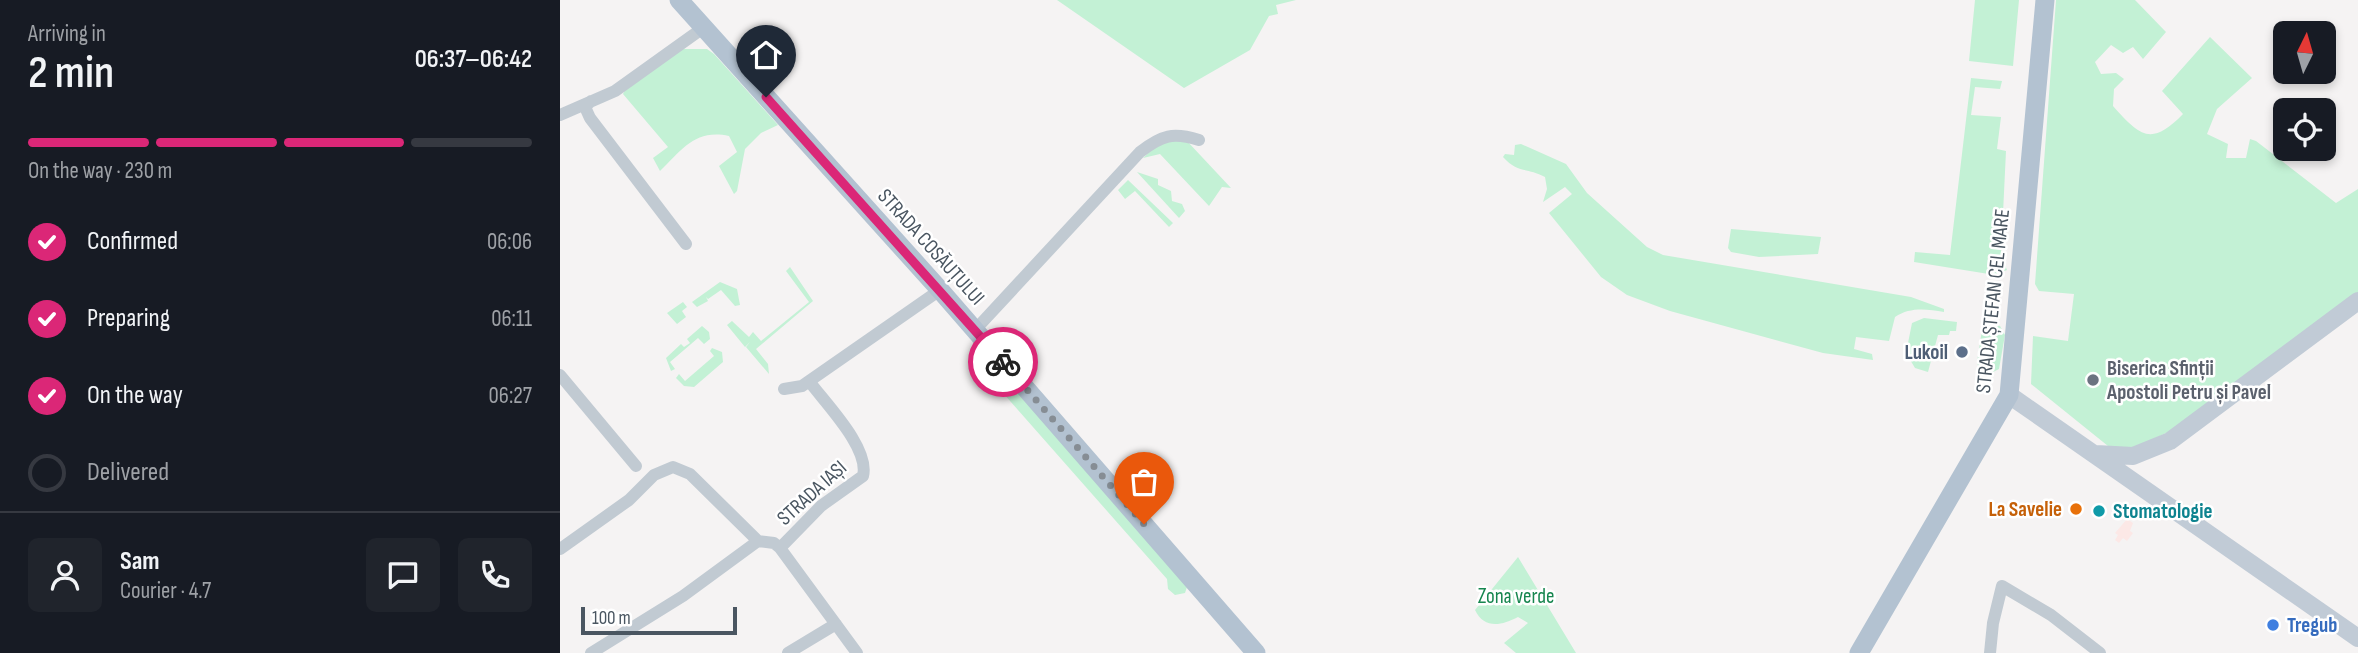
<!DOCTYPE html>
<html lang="en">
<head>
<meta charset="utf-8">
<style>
  body { margin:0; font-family:"Sofia Sans Condensed",sans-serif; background:#20242c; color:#f1f3f6; height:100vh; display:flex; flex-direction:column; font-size:26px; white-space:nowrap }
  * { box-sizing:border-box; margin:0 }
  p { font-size:23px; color:#9ea1a6 }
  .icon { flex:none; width:38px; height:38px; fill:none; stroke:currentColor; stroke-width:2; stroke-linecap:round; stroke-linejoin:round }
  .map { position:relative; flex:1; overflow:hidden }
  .drawer { display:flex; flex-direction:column; background:#171b24; width:560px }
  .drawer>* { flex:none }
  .needle { width:46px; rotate:5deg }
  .fabs { position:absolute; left:1713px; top:21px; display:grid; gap:14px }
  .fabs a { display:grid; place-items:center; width:63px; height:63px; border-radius:10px; background:#171b24; box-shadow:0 4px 10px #0003; font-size:35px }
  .scale { position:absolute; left:21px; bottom:18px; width:156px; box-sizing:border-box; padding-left:7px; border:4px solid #4a5661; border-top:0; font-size:19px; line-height:24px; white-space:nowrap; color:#4a5661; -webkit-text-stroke:5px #fff; paint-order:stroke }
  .pin { position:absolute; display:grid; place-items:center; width:60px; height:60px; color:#fff; margin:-72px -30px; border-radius:50% 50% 50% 0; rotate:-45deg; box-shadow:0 0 7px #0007 }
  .pin .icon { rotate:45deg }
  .courier { position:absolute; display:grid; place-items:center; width:70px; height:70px; margin:-35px; border:5px solid #db2777; border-radius:50%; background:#fff; color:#222; box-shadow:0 2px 9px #0007 }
  .head em { font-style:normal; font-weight:600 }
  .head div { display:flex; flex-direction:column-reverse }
  .head { display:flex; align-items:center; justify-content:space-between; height:119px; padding:0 28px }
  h1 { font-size:46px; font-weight:600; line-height:52px }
  .bar { display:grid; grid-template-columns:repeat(4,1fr); gap:10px 7px; align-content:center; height:84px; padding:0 28px }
  .bar i { height:9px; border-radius:5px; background:#363941 }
  .bar .current { background:#db2777 }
  .bar p { grid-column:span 4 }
  .line { display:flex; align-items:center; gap:18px; padding:0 28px; border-top:2px solid #363941 }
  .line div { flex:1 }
  .round { display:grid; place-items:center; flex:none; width:74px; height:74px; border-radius:10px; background:#20242c }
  ol { padding:0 28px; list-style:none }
  li { display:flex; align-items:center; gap:21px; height:77px }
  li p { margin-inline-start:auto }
  li .icon { padding:7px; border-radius:50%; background:#db2777; color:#fff; stroke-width:4 }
  li:last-child { color:#9ea1a6 }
  li i { width:38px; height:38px; border:4px solid #363941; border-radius:50% }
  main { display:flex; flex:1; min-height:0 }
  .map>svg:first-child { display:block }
  .medical { fill:#fce8e6 }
  .green { fill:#c3f1d5 }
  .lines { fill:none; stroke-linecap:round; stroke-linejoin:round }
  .street { stroke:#c1cad2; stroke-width:12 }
  .secondary { stroke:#c1cbd6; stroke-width:18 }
  .primary { stroke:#b3c2d1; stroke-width:19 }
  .done { stroke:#868d94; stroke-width:7; stroke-dasharray:0 12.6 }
  .route { stroke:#db2777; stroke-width:9 }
  .service-dot { fill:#5c6f8a; stroke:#fff; stroke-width:2.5 }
  .worship-dot { fill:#6b7280; stroke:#fff; stroke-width:2.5 }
  .food-dot { fill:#e8710a; stroke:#fff; stroke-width:2.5 }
  .culture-dot { fill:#0f9aa8; stroke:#fff; stroke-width:2.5 }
  .shop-dot { fill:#3f7fe0; stroke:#fff; stroke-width:2.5 }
  .labels { text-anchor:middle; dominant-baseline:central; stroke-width:5; stroke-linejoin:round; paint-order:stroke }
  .street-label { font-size:21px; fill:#4a5661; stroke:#fff }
  .service-label { font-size:21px; font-weight:bold; fill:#4e5e75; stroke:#fff; text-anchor:end }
  .worship-label { font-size:21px; font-weight:bold; fill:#5b616d; stroke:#fff; text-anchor:start }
  .food-label { font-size:21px; font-weight:bold; fill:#c56008; stroke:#fff; text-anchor:end }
  .culture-label { font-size:21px; font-weight:bold; fill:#0d838f; stroke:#fff; text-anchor:start }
  .park-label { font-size:21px; fill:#17864f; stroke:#fff }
  .shop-label { font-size:21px; font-weight:bold; fill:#366cbe; stroke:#fff; text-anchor:start }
</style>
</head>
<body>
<main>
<section class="drawer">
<div class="head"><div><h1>2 min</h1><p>Arriving in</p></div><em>06:37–06:42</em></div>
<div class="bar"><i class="current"></i><i class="current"></i><i class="current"></i><i></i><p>On the way · 230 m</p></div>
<ol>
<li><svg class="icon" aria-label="check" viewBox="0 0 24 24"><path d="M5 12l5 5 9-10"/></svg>Confirmed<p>06:06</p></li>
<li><svg class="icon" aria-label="check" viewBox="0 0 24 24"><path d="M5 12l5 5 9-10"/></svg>Preparing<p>06:11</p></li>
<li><svg class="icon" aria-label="check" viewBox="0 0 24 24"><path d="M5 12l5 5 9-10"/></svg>On the way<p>06:27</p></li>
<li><i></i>Delivered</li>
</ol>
<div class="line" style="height:126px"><a class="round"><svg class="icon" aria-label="person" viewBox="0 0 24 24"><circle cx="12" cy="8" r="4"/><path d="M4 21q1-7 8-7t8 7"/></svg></a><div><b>Sam</b><p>Courier · 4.7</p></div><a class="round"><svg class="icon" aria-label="chat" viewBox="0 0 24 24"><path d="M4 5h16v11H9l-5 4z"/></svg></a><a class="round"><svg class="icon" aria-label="phone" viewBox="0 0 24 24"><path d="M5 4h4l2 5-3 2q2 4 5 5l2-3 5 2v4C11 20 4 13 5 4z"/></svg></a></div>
</section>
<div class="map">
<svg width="1798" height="653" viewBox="0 0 1798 653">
  <rect width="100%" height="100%" fill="#f5f3f3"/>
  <path class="medical" d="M1567,519L1573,523L1570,531L1573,533L1567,541L1563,538L1559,543L1555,540L1558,535L1555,533Z"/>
  <path class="green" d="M497,0H736L716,5L718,14L709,16L690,50L624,88Z
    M1415,0H1459L1453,66L1409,61Z
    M1496,0H1575L1606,32L1583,59L1573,47L1563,53L1551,45L1535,62L1541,74L1556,73L1564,79L1554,89L1553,106C1580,136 1591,147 1623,114L1602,91L1650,37L1692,78L1657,109L1647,134L1668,144L1666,158H1686L1690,139L1696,141L1776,203L1798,189V294L1623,425L1568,451L1548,446L1471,384L1473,336L1508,341L1514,294L1479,291L1475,284Z
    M122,49H147L154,54L218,125L201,133L185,149L177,191L174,194L159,166L177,152L169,136C135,129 123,149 100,171L93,158L108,147L63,94L66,88Z
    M1411,78L1442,81L1440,89L1415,87L1411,115L1441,117L1437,149L1446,151L1441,255L1447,270L1435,275L1354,262L1355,252L1390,255Z
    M601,141H627L671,188L662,187L649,206L600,154L583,158Z
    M961,144L1006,164L1027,193L1087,247L1103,255L1351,297L1384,309V312C1366,309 1350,307 1335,317L1329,341L1296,337L1294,349L1312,354L1313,360L1263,353L1110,311L1067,295L1041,277L989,213L1012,194L1005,187L983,202L987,189L985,177C967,167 958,174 943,157L945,154L954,155L955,145Z
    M577,172L598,179V185L611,191L612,201L622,204L625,211L619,218Z
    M568,180L613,223L609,227L575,191L565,199L558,190Z
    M1171,229L1261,237L1258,254L1199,257L1171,252L1168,248Z
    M230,267L253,301L196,349L208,364L209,374L186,347L190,342L185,347L167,325L172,321L189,337L193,332L201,341L249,302L226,271Z
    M160,282L177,289L180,305L175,306L161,290L148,299L146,297L148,301L137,307L132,302Z
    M123,302L127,307L122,311L126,317L117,324L107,313Z
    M1364,318L1397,322L1396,331H1390L1389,335H1378L1368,372L1355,368L1346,353L1352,323Z
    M1432,324L1440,326L1445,335L1439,369L1429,374L1419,369L1417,362L1422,330Z
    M142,326L149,332L150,339L144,344L138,338L110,362L115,369L111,371L106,358L121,344L124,347L130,343L127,339Z
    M152,348L162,352L163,362L134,387L124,386L116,378L119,374L125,381L154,356L150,351Z
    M444,383H450L627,587L625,593L615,595L608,589L607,579L443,393L435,390Z
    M958,557L1016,653H956L944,643L968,623L958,617C941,626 924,629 915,610Z"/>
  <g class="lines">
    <path class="street" d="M31,101L25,107L30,118L126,244
      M0,115L55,91L143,28
      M415,330L580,152C602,135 613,132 639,140
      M0,375L76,466
      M224,389L242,386L380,290
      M220,548L297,653
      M0,549L69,500L94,475L113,467L130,474L198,541
      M31,653L123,596L198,541L214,543L220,548L261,506L303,476C310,448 266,404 249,381
      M228,653L276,624
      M1430,653L1433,623L1442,586L1491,615L1540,653"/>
    <path class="secondary" d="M1449,395L1798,638
      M1536,454L1573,456L1610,441L1798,301"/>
    <path class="primary" d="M119,0L380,290L696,653
      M1299,653L1449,395L1485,0"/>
  </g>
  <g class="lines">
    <path class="done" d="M443,362L584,524"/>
    <path class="route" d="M206,97L443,362"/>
  </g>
  <circle class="service-dot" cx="1402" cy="352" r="7"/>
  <circle class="worship-dot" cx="1533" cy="380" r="7"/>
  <circle class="food-dot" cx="1516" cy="509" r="7"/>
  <circle class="culture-dot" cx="1539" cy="511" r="7"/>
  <circle class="shop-dot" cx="1713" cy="625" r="7"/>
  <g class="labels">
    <g class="street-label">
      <text transform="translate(371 247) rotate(48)">STRADA COSĂUȚULUI</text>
      <text transform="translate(1433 301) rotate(-84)">STRADA ȘTEFAN CEL MARE</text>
      <text transform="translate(252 493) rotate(-42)">STRADA IAȘI</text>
    </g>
    <g class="service-label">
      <text x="1388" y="352">Lukoil</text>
    </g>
    <g class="worship-label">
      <text x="1547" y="368">Biserica Sfinții<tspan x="1547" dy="24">Apostoli Petru și Pavel</tspan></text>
    </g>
    <g class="food-label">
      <text x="1502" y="509">La Savelie</text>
    </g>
    <g class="culture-label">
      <text x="1553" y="511">Stomatologie</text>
    </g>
    <g class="park-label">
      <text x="956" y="596">Zona verde</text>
    </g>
    <g class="shop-label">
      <text x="1727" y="625">Tregub</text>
    </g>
  </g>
</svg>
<div class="fabs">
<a><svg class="needle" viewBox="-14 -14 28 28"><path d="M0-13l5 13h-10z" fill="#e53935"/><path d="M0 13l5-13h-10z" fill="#9ea1a6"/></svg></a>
<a><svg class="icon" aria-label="locate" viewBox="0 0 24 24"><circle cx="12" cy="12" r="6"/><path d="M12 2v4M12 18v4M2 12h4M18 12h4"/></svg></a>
</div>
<div class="scale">100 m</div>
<div class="pin" style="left:584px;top:524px;background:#ea580c"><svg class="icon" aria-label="bag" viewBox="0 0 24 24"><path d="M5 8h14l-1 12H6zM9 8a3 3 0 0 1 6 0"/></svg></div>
<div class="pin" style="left:206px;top:97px;background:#1f2937"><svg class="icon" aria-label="home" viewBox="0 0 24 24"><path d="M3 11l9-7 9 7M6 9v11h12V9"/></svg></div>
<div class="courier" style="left:443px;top:362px"><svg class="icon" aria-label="bike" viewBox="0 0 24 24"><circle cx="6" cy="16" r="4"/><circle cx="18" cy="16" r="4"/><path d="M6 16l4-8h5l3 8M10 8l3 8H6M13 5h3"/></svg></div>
</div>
</main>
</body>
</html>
